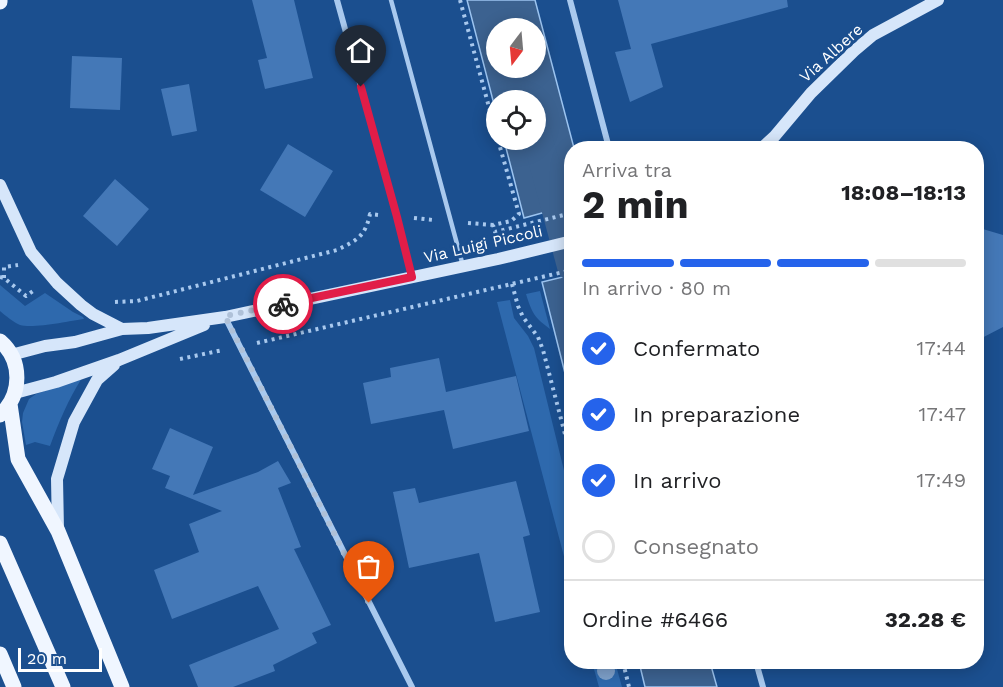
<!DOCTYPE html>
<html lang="it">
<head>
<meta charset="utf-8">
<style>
  body { margin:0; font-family:"Work Sans",sans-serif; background:#f6f6f6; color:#202124; height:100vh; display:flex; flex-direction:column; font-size:22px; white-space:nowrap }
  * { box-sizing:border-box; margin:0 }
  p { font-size:20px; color:#757577 }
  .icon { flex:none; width:33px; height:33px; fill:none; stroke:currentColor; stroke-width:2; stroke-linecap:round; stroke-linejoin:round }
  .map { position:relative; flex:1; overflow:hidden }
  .sheet { position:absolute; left:564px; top:141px; width:420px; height:528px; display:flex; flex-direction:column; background:#fff; border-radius:24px; box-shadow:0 3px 15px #0003 }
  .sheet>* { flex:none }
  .needle { width:39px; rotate:196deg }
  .controls { position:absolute; left:486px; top:18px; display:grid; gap:12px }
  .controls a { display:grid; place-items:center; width:60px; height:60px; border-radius:50%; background:#fff; box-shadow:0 3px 15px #0003; font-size:30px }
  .scale { position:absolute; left:18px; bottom:15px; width:84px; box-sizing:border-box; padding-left:6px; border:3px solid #fff; border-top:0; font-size:16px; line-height:21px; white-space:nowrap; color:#fff; -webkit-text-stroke:4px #1b4f8f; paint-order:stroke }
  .pin { position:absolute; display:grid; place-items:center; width:51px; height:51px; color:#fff; margin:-62px -26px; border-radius:50% 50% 50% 0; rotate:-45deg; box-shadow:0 0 6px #0007 }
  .pin .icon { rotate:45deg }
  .courier { position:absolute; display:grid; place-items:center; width:60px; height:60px; margin:-30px; border:4px solid #e11d48; border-radius:50%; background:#fff; color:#222; box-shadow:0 2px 8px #0007 }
  .headline em { font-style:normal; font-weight:700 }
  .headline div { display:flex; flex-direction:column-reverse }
  .headline { display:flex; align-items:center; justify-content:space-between; height:102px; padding:0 18px }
  h1 { font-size:39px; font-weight:700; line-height:45px }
  .bar { display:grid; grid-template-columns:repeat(4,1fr); gap:9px 6px; align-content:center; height:72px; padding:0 18px }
  .bar i { height:8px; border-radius:4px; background:#e0e0e0 }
  .bar .selected { background:#2563eb }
  .bar p { grid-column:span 4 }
  .line { display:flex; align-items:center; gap:15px; padding:0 18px; border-top:2px solid #e0e0e0 }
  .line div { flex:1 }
  ol { padding:0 18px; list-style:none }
  li { display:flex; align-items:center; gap:18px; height:66px }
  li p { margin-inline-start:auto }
  li .icon { padding:6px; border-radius:50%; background:#2563eb; color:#fff; stroke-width:4 }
  li:last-child { color:#757577 }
  li i { width:33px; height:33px; border:3px solid #e0e0e0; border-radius:50% }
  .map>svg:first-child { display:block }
  .green { fill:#2e69ad }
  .water { fill:#3c6290; stroke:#9cc4f0; stroke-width:1.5; fill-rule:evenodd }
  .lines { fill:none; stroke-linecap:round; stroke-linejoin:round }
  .canal { stroke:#3c6290; stroke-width:30 }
  .building { fill:#4478b7 }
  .path { stroke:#a9c9ee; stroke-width:4; stroke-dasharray:3 4.5; stroke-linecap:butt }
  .lane { stroke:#a9c9ee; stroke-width:4.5 }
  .street { stroke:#a9c9ee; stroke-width:6 }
  .secondary { stroke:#d6e6fa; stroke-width:12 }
  .primary { stroke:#f0f6ff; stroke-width:15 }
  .tree { fill:#7ea0ca }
  .done { stroke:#afc1d8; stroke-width:6; stroke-dasharray:0 10.8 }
  .route { stroke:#e11d48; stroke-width:8 }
  .labels { text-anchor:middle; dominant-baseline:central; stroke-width:6; stroke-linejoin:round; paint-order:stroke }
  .street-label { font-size:16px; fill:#fff; stroke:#1b4f8f }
</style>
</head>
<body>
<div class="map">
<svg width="1003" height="687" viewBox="0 0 1003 687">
  <rect width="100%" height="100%" fill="#1b4f8f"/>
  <path class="green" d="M0,285L25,306L45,293L73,312L83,317L84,319C69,321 33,329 20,325C13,322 6,316 0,311Z
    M540,291L550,329C534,317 532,313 526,294Z
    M510,300L514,318L528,336L534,348L571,499V583L497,302Z
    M82,378C68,400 59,422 50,446L35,442L26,445L22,422L23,413L29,399L36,394Z
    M592,662H615L622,687H599Z"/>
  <path class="water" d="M467,0H535L574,148H572L571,205L524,218L504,140H536V100H496V112ZM496,28H536V68H496Z
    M571,275H572L571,397L542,282Z
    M639,662H710L717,687H645Z"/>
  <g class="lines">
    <path class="canal" d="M536,133L572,266"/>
  </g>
  <path class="building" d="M252,0H294L313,78L265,89L258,60L267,58Z
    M618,0H787L788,7L651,44L663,87L630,102L615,52L631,49Z
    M72,56L122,58L120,110L70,108Z
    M189,84L197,131L172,136L161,89Z
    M288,144L333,171L305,217L260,190Z
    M115,179L149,209L117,246L83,216Z
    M976,227L1003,235V327L976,341Z
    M439,358L446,392L516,376L529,431L453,449L444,410L371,424L363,383L391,377L390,368Z
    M170,428L213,447L193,495L258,472L278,461L291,483L278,488L301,547L294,549L331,625L312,633L317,643L273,665L275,671L233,687H198L189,665L279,629L258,586L172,619L154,570L199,552L189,524L222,511L165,488L170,476L152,469Z
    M516,481L530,535L523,537L540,612L495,622L479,553L409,568L393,492L415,488L419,503Z"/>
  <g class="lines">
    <path class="path" d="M460,0L496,133
      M498,140L519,214L511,221L493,225L495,232L572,213
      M414,218L433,220
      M468,223L493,225
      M0,277L4,278L26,296L36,289
      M4,278V267L18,265
      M512,284L518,306L523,317L538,337L543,350L572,461
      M115,302L137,301L337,250C357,240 365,237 370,214L379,215
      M257,343L572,270
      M180,359L223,350
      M623,662L629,687"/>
    <path class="lane" d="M391,0L463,266"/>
    <path class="street" d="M337,0L397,217L412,277
      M570,0L609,148
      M225,317L412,687
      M756,662L763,687"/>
    <path class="secondary" d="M762,148L774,137L811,93L854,51L873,35L938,0
      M0,185L31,252L57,283L81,305L93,314L122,329
      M11,355L45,346L75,342L122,329L148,328L225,317L498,259L572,241
      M15,393L56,382L119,360L204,325
      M58,530L57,479L74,422L97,380L114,365"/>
    <path class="primary" d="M0,2V0
      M0,341C23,361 22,395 0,415
      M10,404L18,459L58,531L122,687
      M0,543L63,687
      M0,654L14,687"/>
  </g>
  <circle class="tree" cx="606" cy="671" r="9"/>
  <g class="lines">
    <path class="done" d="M283,304L225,316L369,603"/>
    <path class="route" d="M283,304L412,277L397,217L361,87"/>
  </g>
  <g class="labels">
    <g class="street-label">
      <text transform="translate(831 53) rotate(-42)">Via Albere</text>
      <text transform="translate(483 244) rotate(-13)">Via Luigi Piccoli</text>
    </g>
  </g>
</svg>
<div class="controls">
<a><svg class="needle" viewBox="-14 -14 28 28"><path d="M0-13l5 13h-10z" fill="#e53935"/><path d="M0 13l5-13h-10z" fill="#757577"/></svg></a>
<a><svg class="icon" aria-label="locate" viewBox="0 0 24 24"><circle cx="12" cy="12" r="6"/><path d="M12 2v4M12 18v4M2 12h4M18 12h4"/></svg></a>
</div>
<div class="scale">20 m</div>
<div class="pin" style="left:369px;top:603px;background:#ea580c"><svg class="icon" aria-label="bag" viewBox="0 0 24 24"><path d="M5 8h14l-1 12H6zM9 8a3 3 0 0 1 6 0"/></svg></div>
<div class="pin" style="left:361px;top:87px;background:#1f2937"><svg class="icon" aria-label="home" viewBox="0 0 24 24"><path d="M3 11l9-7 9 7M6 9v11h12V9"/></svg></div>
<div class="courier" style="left:283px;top:304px"><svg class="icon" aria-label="bike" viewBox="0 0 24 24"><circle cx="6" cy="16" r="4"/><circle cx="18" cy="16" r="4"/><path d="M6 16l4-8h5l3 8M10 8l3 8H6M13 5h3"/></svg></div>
<section class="sheet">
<div class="headline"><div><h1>2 min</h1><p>Arriva tra</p></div><em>18:08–18:13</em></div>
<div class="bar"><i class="selected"></i><i class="selected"></i><i class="selected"></i><i></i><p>In arrivo · 80 m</p></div>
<ol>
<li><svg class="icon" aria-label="check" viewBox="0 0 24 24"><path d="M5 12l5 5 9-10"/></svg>Confermato<p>17:44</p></li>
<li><svg class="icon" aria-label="check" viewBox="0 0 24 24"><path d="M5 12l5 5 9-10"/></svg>In preparazione<p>17:47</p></li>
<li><svg class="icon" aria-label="check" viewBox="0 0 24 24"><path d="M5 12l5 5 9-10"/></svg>In arrivo<p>17:49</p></li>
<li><i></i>Consegnato</li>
</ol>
<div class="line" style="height:78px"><div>Ordine #6466</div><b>32.28 €</b></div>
</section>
</div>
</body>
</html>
